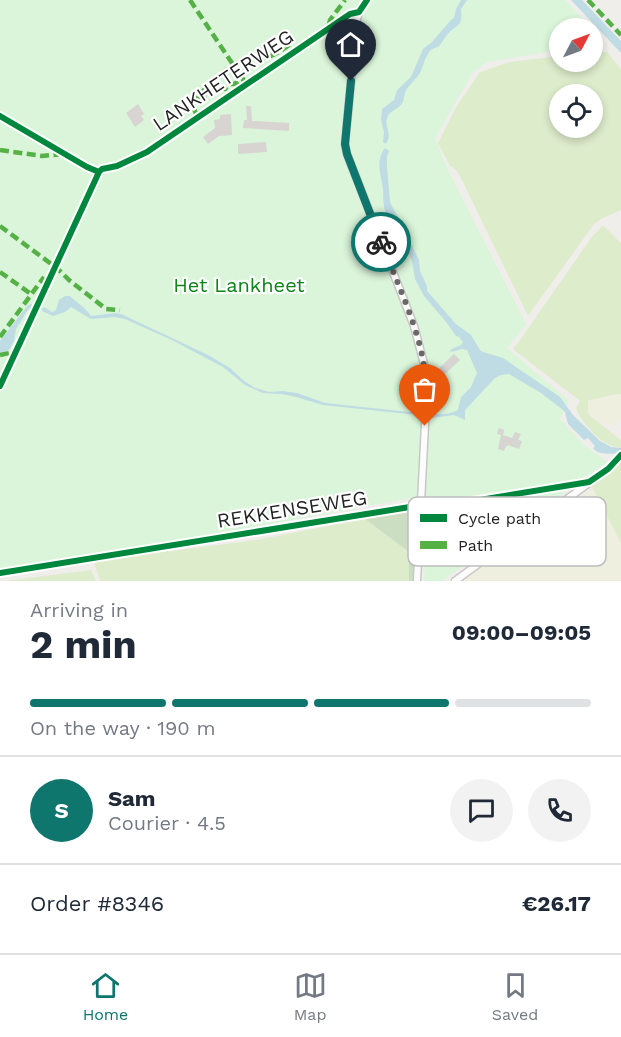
<!DOCTYPE html>
<html lang="en">
<head>
<meta charset="utf-8">
<style>
  body { margin:0; font-family:"Work Sans",sans-serif; background:#f2f2f3; color:#1f2937; height:100vh; display:flex; flex-direction:column; font-size:22px; white-space:nowrap }
  * { box-sizing:border-box; margin:0 }
  p { font-size:20px; color:#747a83 }
  .icon { flex:none; width:33px; height:33px; fill:none; stroke:currentColor; stroke-width:2; stroke-linecap:round; stroke-linejoin:round }
  .map { position:relative; height:581px; overflow:hidden }
  .side { display:flex; flex-direction:column; background:#fff; flex:1 }
  .side>* { flex:none }
  .needle { width:39px; rotate:49deg }
  .tools { position:absolute; left:549px; top:18px; display:grid; gap:12px }
  .tools a { display:grid; place-items:center; width:54px; height:54px; border-radius:50%; background:#fff; box-shadow:0 3px 9px #0003; font-size:30px }
  .pin { position:absolute; display:grid; place-items:center; width:51px; height:51px; color:#fff; margin:-62px -26px; border-radius:50% 50% 50% 0; rotate:-45deg; box-shadow:0 0 6px #0007 }
  .pin .icon { rotate:45deg }
  .courier { position:absolute; display:grid; place-items:center; width:60px; height:60px; margin:-30px; border:4px solid #0f766e; border-radius:50%; background:#fff; color:#222; box-shadow:0 2px 8px #0007 }
  .head em { font-style:normal; font-weight:700 }
  .head div { display:flex; flex-direction:column-reverse }
  .head { display:flex; align-items:center; justify-content:space-between; height:102px; padding:0 30px }
  h1 { font-size:39px; font-weight:700; line-height:45px }
  .bar { display:grid; grid-template-columns:repeat(4,1fr); gap:9px 6px; align-content:center; height:72px; padding:0 30px }
  .bar i { height:8px; border-radius:4px; background:#e0e1e3 }
  .bar .active { background:#0f766e }
  .bar p { grid-column:span 4 }
  .line { display:flex; align-items:center; gap:15px; padding:0 30px; border-top:2px solid #e0e1e3 }
  .line div { flex:1 }
  .round { display:grid; place-items:center; flex:none; width:63px; height:63px; border-radius:32px; background:#f2f2f3 }
  .dock { display:flex; justify-content:space-around; align-items:center; height:84px; border-top:2px solid #e0e1e3; background:#fff; font-size:16px; color:#747a83 }
  .dock a { display:grid; justify-items:center; gap:3px }
  .dock .active { color:#0f766e }
  .map>svg:first-child { display:block }
  .farmland { fill:#efefdf }
  .grass { fill:#ddeccb; fill-rule:evenodd }
  .forest { fill:#cbdec1 }
  .park { fill:#daf5da }
  .water { fill:#bfdbe3 }
  .lines { fill:none; stroke-linecap:round; stroke-linejoin:round }
  .stream { stroke:#bfdbe3; stroke-width:1.5 }
  .building { fill:#d7d4d2 }
  .street-casing { stroke:#c9c8c7; stroke-width:9 }
  .street { stroke:#fdfcfc; stroke-width:6 }
  .quiet { stroke:#55b145; stroke-width:4.5; stroke-dasharray:9 4.5; stroke-linecap:butt }
  .cycleway-casing { stroke:#fff; stroke-width:10 }
  .cycleway { stroke:#00873e; stroke-width:6 }
  .done { stroke:#6a6968; stroke-width:6; stroke-dasharray:0 10.8 }
  .route { stroke:#0f766e; stroke-width:8 }
  .labels { text-anchor:middle; dominant-baseline:central; stroke-width:4.5; stroke-linejoin:round; paint-order:stroke }
  .street-label { font-size:20px; fill:#222; stroke:#fff }
  .park-label { font-size:20px; fill:#0c8416; stroke:#fff }
  .key { fill:#fff; stroke:#bdbdbd; stroke-width:1.5 }
  .key-label { font-size:16px; fill:#222 }
</style>
</head>
<body>
<div class="map">
<svg width="621" height="581" viewBox="0 0 621 581">
  <rect width="100%" height="100%" fill="#f0eeeb"/>
  <path class="farmland" d="M616,394H621V419L612,426L602,422L588,414V400L600,399Z
    M593,488L621,543V581H458L535,524L541,530L562,516L560,510Z"/>
  <path class="grass" d="M593,52H607L621,69V210L601,219L594,224L528,316L459,174L455,169L450,166L438,143L456,107L480,72L510,62L559,56L560,62H592ZM560,94H592V128H560Z
    M602,226L605,227L621,243V394C610,394 600,399 588,400V414L621,440V448C617,447 611,446 607,444C596,438 580,420 576,408L580,401L514,350V347L518,343L591,238Z
    M621,458V543L590,483Z
    M365,519L409,552V581H100L94,561L256,540Z
    M91,570L96,581H5Z"/>
  <path class="forest" d="M414,510L417,511L415,581H409V552L365,519Z"/>
  <path class="park" d="M0,0H565L592,28H560L559,50L487,62L472,74L435,138L448,170L526,324L507,348L569,401L560,419L583,444L607,462L442,581H424L428,505L411,498L0,574Z"/>
  <path class="water" d="M461,0H467L461,9C463,28 457,23 447,35C444,38 442,43 439,46C434,49 431,48 428,54C424,59 424,65 421,71C417,79 408,85 405,93C404,96 404,99 403,102C399,109 389,111 387,118C384,127 393,133 386,144L383,142L384,132L381,120L382,109L394,100L397,90L411,77L423,49L432,42L451,20L454,18L456,9Z
    M571,0H582L621,41V53Z
    M385,148L389,151L387,157V166L390,202L419,260L420,271L427,286V291L456,324L471,335L480,350L483,352L503,358L560,397L573,415L600,441L611,447L621,448V454C611,453 599,456 593,448L595,446L588,438L584,440L568,424L565,412L562,409L541,393L509,374L501,375L495,378L465,410V420L454,415L431,418V412C439,416 450,414 458,410L461,397L471,387L477,373L467,350L462,349L451,352L450,350L461,345L463,342L459,337L456,336L447,323L424,296L415,279L412,261L393,219C381,213 384,200 383,189C381,176 375,160 385,148Z
    M65,296H70C77,303 85,307 91,316L116,313L121,314L208,355L230,368L244,381L255,388L269,392L283,391L297,393L325,403L418,413V415L323,405L296,397L282,394L263,393L245,385L223,367L174,341L125,319L115,317L91,319L71,307L65,312L53,316L42,311L44,307L52,312L56,310L59,300Z
    M36,303L35,309L29,308L16,329L14,341L9,350L0,354V341L28,305Z"/>
  <g class="lines">
    <path class="stream" d="M35,306L43,309"/>
  </g>
  <path class="building" d="M138,104L144,114L141,116L144,120L135,127L126,113Z
    M246,106H251L252,121L289,123V131L243,128L244,120H247Z
    M231,114L232,135L219,136L208,144L203,137L215,128L214,120L220,119V115Z
    M266,142L267,152L238,154V144Z
    M454,354L460,360L444,375L438,369Z
    M499,428L504,430L503,435L512,438L515,432L521,434L518,440L522,441L519,449L508,445L505,448L504,451L498,449L501,435L497,434Z"/>
  <g class="lines">
    <g class="street-casing">
      <path id="street" d="M367,0L359,12L357,19L345,144L347,154L414,326L424,364L426,384V405L417,581
        M102,169L117,166L147,152L331,27L350,14L359,12
        M455,581L608,469L621,455"/>
    </g>
    <use href="#street" class="street"/>
    <path class="quiet" d="M190,0L246,84
      M588,0L621,35
      M329,24L330,20L345,0
      M198,100L205,97L210,96L212,91L215,87L225,89L229,84H234L245,78
      M197,117L193,105C198,93 228,65 242,61C249,58 258,58 266,57C275,56 283,49 291,44
      M0,150L42,156L63,154
      M0,226L58,269L69,280L106,309L120,310
      M0,272L31,294
      M0,337L44,277
      M0,355L19,351"/>
    <g class="cycleway-casing">
      <path id="cycleway" d="M0,116L87,167L99,172
        M0,386L99,172L102,169L117,166L147,152L331,27L350,14L359,12L367,0
        M0,573L416,506L424,509L589,482L608,469L621,455"/>
    </g>
    <use href="#cycleway" class="cycleway"/>
  </g>
  <g class="lines">
    <path class="done" d="M381,242C396,280 418,326 424,366C427,386 426,406 425,426"/>
    <path class="route" d="M351,81L345,144L347,154L381,242"/>
  </g>
  <g class="labels">
    <g class="street-label">
      <text transform="translate(223 80) rotate(-34)">LANKHETERWEG</text>
      <text transform="translate(292 509) rotate(-9)">REKKENSEWEG</text>
    </g>
    <g class="park-label">
      <text x="239" y="285">Het Lankheet</text>
    </g>
  </g>
  <rect x="408" y="497" width="198" height="69" rx="9" class="key"/>
  <rect x="420" y="514" width="27" height="8" fill="#00873e"/>
  <rect x="420" y="541" width="27" height="8" fill="#55b145"/>
  <g class="key-label">
    <text x="458" y="524">Cycle path</text>
    <text x="458" y="551">Path</text>
  </g>
</svg>
<div class="tools">
<a><svg class="needle" viewBox="-14 -14 28 28"><path d="M0-13l5 13h-10z" fill="#e53935"/><path d="M0 13l5-13h-10z" fill="#747a83"/></svg></a>
<a><svg class="icon" aria-label="locate" viewBox="0 0 24 24"><circle cx="12" cy="12" r="6"/><path d="M12 2v4M12 18v4M2 12h4M18 12h4"/></svg></a>
</div>
<div class="pin" style="left:425px;top:426px;background:#ea580c"><svg class="icon" aria-label="bag" viewBox="0 0 24 24"><path d="M5 8h14l-1 12H6zM9 8a3 3 0 0 1 6 0"/></svg></div>
<div class="pin" style="left:351px;top:81px;background:#1f2937"><svg class="icon" aria-label="home" viewBox="0 0 24 24"><path d="M3 11l9-7 9 7M6 9v11h12V9"/></svg></div>
<div class="courier" style="left:381px;top:242px"><svg class="icon" aria-label="bike" viewBox="0 0 24 24"><circle cx="6" cy="16" r="4"/><circle cx="18" cy="16" r="4"/><path d="M6 16l4-8h5l3 8M10 8l3 8H6M13 5h3"/></svg></div>
</div>
<section class="side">
<div class="head"><div><h1>2 min</h1><p>Arriving in</p></div><em>09:00–09:05</em></div>
<div class="bar"><i class="active"></i><i class="active"></i><i class="active"></i><i></i><p>On the way · 190 m</p></div>
<div class="line" style="height:108px"><b class="round" style="background:#0f766e;color:#fff">S</b><div><b>Sam</b><p>Courier · 4.5</p></div><a class="round"><svg class="icon" aria-label="chat" viewBox="0 0 24 24"><path d="M4 5h16v11H9l-5 4z"/></svg></a><a class="round"><svg class="icon" aria-label="phone" viewBox="0 0 24 24"><path d="M5 4h4l2 5-3 2q2 4 5 5l2-3 5 2v4C11 20 4 13 5 4z"/></svg></a></div>
<div class="line" style="height:78px"><div>Order #8346</div><b>€26.17</b></div>
</section>
<nav class="dock">
<a class="active"><svg class="icon" aria-label="home" viewBox="0 0 24 24"><path d="M3 11l9-7 9 7M6 9v11h12V9"/></svg>Home</a>
<a><svg class="icon" aria-label="map" viewBox="0 0 24 24"><path d="M3 6l6-2 6 2 6-2v14l-6 2-6-2-6 2zM9 4v14M15 6v14"/></svg>Map</a>
<a><svg class="icon" aria-label="saved" viewBox="0 0 24 24"><path d="M7 4h10v16l-5-4-5 4z"/></svg>Saved</a>
</nav>
</body>
</html>
